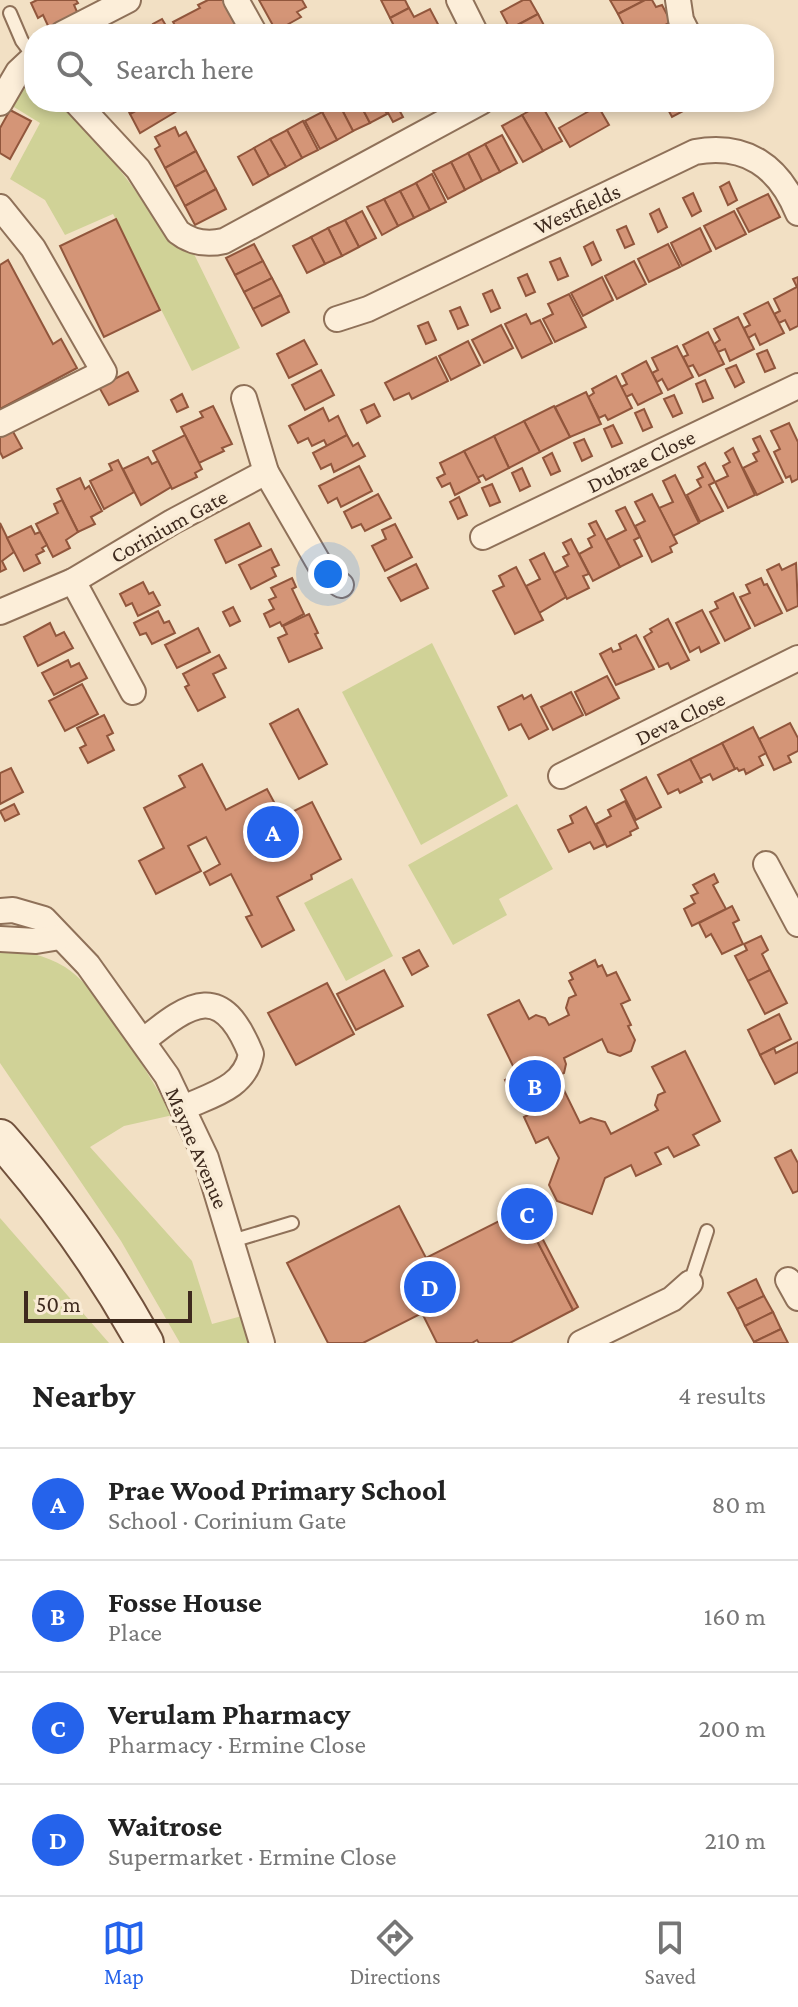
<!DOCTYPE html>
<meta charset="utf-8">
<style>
:root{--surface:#fff;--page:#f6f6f6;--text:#222;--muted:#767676;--line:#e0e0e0;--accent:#2563eb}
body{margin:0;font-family:"Crimson Pro",serif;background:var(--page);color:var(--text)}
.scale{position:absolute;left:24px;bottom:20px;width:168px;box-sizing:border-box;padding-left:8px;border:4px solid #3e2a1e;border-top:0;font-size:22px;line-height:28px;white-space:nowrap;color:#3e2a1e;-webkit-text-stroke:6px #f9ebd5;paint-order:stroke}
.you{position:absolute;left:328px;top:574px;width:28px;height:28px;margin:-20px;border:6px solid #fff;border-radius:50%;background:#1a73e8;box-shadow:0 0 0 12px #1a73e833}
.badge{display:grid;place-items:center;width:52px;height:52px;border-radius:50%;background:var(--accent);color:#fff;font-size:26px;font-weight:700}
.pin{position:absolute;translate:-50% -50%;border:4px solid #fff;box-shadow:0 2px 8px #0006}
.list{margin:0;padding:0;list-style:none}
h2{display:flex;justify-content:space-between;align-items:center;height:104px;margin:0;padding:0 32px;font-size:34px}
h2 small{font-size:26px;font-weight:400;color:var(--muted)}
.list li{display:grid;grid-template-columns:52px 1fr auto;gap:24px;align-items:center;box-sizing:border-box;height:112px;padding:0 32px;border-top:2px solid var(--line)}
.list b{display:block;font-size:30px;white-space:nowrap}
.list p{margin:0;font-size:26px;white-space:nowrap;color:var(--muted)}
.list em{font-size:26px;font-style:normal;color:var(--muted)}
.icon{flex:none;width:44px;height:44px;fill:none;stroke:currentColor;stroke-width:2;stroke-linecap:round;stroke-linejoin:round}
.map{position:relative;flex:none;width:798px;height:1343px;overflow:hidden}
.search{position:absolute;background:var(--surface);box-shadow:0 4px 12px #0003;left:24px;right:24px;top:24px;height:88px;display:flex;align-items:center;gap:20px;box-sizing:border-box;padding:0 28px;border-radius:32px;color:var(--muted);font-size:30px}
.sheet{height:552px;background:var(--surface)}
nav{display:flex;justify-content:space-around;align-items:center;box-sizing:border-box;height:112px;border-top:2px solid var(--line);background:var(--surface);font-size:22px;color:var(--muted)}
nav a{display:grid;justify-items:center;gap:4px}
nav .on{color:var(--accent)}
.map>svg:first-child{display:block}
.green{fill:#d0d297}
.building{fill:#d49577;stroke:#91563c;stroke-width:2;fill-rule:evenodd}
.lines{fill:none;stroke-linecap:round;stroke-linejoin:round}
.lane-casing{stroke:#8f7159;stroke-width:16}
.street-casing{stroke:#8f7159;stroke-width:28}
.secondary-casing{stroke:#71513c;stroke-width:40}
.lane{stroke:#fceed9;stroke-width:12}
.street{stroke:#fceed9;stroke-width:24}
.secondary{stroke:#fceed9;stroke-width:36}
.labels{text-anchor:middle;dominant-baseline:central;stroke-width:7;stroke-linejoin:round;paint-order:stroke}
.street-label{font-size:22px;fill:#3e2a1e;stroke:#f9ebd5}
</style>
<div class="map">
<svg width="798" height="1343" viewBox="0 0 798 1343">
<rect width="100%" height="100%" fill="#f2e0c4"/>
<g class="green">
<path d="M34,81V102H59C84,126 108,154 129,182C149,208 162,242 194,254L240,348L192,371L113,214L65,235L45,200L10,179L40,123L9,104L20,82Z"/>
<polygon points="432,643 508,796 421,845 342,692"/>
<polygon points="517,804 553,869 499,899 507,915 453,945 408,865"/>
<polygon points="352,878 393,956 346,981 304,903"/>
<path d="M0,950C22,950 45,955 65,967C102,990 148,1076 173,1115L124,1126L90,1147L192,1261L212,1324L242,1316L250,1343H180L121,1241L0,1063Z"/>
<polygon points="0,1218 109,1343 0,1343"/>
</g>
<g class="building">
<polygon points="37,0 76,0 78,3 74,5 78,14 50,30 43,15 38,18 31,3"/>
<polygon points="208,0 230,0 247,34 180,34 173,22 200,8 198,5"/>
<polygon points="259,0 302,0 306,7 297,12 301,17 276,31"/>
<polygon points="381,0 405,0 409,8 390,18"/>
<polygon points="523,0 530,0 538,14 510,29 501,12"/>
<polygon points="610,0 645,0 618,14"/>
<polygon points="645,0 652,0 656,7 662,5 671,22 648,34 628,34 618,14"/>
<polygon points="409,8 414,17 430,9 440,28 427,34 398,34 390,18"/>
<polygon points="538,14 547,31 541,34 513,34 510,29"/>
<polygon points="162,19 171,34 158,34 153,24"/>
<polygon points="124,102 152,102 130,114"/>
<polygon points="152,102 172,102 177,111 140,133 130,114"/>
<polygon points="342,102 359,102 370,123 353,131 339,104"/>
<polygon points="359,102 380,102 387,114 370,123"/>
<polygon points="382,102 395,102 403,117 393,122"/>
<polygon points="664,102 700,102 672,117"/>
<polygon points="339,104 353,131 337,140 322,112"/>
<polygon points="541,104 562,141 543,151 522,115"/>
<polygon points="598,106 609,125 570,147 559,128"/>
<polygon points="10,110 31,121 10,159 0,153 0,128"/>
<polygon points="322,112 337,140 320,149 305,121"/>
<polygon points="522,115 543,151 523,162 502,126"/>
<polygon points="303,121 318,150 302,158 287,130"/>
<polygon points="175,127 179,136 186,132 196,151 165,168 155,149 160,146 155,137"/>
<polygon points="287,130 302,158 286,167 270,139"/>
<polygon points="502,135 517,163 500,172 485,144"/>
<polygon points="270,139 286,167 269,176 254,148"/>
<polygon points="485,144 500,172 482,181 468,153"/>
<polygon points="254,148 269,176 253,185 238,157"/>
<polygon points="196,151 206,170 175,187 165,168"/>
<polygon points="468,153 482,181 465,190 451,162"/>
<polygon points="451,162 465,190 448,199 433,171"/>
<polygon points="206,170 216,189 185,206 175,187"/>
<polygon points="432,174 446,202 430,210 416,183"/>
<polygon points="729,182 737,200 728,205 720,187"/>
<polygon points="416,183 430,210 414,218 400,191"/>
<polygon points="216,189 226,209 195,225 185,206"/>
<polygon points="400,191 414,218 398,226 384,199"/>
<polygon points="693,193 701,211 692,216 683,198"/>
<polygon points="768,194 780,217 749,232 737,209"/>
<polygon points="384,199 398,226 382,235 367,207"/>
<polygon points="659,209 667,227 658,232 650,214"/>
<polygon points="362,211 376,238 359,247 345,220"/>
<polygon points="734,211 746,234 716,249 704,226"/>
<polygon points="116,219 160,310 104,337 60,246"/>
<polygon points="345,220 359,247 342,256 328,228"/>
<polygon points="626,226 634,244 625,248 617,230"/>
<polygon points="328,228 342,256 325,264 311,237"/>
<polygon points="700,228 711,251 682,266 671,243"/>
<polygon points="311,237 325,264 307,273 293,246"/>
<polygon points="593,242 601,260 592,265 584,247"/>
<polygon points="254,244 263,261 235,275 226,258"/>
<polygon points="668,244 680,267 649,282 638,259"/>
<polygon points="560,258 568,276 558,280 550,262"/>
<polygon points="8,260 53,344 61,339 77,368 0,409 0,265"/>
<polygon points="263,261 272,278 244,292 235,275"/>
<polygon points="634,261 646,284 617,299 605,276"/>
<polygon points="527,274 535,292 526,296 518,278"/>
<polygon points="602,277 613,300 583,316 571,293"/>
<polygon points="798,277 798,326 790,330 785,320 779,323 774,314 780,311 774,299 797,287 793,279"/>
<polygon points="272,278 281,295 253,309 244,292"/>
<polygon points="492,290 500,308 491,312 483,294"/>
<polygon points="569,294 586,327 555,342 543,319 553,314 548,304"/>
<polygon points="281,295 289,312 262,326 253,309"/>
<polygon points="768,302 784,333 760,345 755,334 748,338 744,328 750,325 744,314"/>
<polygon points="460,307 468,325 458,329 450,311"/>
<polygon points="526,314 531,324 540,320 552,343 522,358 505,324"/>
<polygon points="738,317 754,349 730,361 725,349 718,352 714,344 720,340 714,329"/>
<polygon points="428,322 436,340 426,344 418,326"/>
<polygon points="501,325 513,348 484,363 472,340"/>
<polygon points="708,332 724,364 699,376 693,365 688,367 683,357 688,355 683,345"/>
<polygon points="304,340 317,364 289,378 277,354"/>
<polygon points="468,341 480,365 451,380 439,356"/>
<polygon points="677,346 693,377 668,390 662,379 657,382 652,373 658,370 652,358"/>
<polygon points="767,350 775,368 765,372 757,354"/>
<polygon points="436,357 448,381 412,399 409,393 394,400 385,383"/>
<polygon points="646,361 662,393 638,405 632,394 626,397 621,387 627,384 622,374"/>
<polygon points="736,365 744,382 735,387 726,369"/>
<polygon points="321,370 334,395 305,410 292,385"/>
<polygon points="128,372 138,391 109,405 99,387"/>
<polygon points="616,376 632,408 608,420 605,415 599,418 588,397 594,393 592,389"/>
<polygon points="705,380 713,398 703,402 696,384"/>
<polygon points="586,392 601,424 570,437 555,407"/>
<polygon points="182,394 188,407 177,412 171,400"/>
<polygon points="674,395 682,413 673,417 664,399"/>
<polygon points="374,404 380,416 367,423 361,410"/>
<polygon points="213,406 232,444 222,448 224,451 199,463 181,427 203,417 200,412"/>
<polygon points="554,406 570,437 540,452 524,421"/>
<polygon points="323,408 329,421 338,416 347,435 327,446 324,440 312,446 308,438 298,443 289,426"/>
<polygon points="644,409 652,427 643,431 635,413"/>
<polygon points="524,421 540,452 509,468 494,436"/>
<polygon points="789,423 798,442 798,479 792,482 790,476 786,478 774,452 780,449 771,431"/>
<polygon points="613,425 622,443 612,447 604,429"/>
<polygon points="11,428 22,448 3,458 0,452 0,433"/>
<polygon points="185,435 202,469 195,473 197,477 172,489 153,451"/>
<polygon points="347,435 353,446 358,443 365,456 334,472 331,464 321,469 313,453"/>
<polygon points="494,436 509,468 486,480 483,475 477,478 464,451"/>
<polygon points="760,436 783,482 757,495 743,468 757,461 753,454 759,451 753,439"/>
<polygon points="584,439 592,456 582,461 574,443"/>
<polygon points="733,448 755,495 728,508 715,482 728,476 723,466 730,462 725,453"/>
<polygon points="464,451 480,482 455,495 450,483 442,487 437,478 445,474 440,463"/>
<polygon points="552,453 560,471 551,475 543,458"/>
<polygon points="148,457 152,464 158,461 171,487 141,505 123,469"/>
<polygon points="118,460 134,492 104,509 90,481 112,470 109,464"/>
<polygon points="705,463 715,482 709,485 723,511 700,522 687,495 701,487 697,480 703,477 698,467"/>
<polygon points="359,466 372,491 341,507 337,498 328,503 319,486"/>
<polygon points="522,468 530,486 520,491 512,473"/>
<polygon points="675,475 699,523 673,536 659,508 673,502 663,481"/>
<polygon points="80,478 85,489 89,486 102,511 91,517 95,524 78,532 57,489"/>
<polygon points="492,484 500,502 490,506 482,488"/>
<polygon points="378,494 391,518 365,531 361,524 352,528 344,512"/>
<polygon points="652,494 677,543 670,547 672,552 652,562 635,526 645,521 635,502"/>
<polygon points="459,497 467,515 458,519 450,502"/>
<polygon points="62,500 78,532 66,540 70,548 53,557 36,524 58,513 54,504"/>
<polygon points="625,507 640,537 634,540 642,556 620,567 606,540 626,530 616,511"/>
<polygon points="596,521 620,567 593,581 579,554 592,547 588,539 595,535 589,524"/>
<polygon points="0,523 14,552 2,561 6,569 0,572"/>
<polygon points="249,523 261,546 226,563 215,540"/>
<polygon points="395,524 412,557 385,571 372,546 386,539 382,530"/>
<polygon points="31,526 35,534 40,532 47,545 42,548 44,551 36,555 40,563 24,571 7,538"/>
<polygon points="571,539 589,574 583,576 589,588 567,599 554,573 568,566 563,557 569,554 563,543"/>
<polygon points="271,549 279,565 272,568 276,576 251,589 239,565"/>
<polygon points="544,553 566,597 539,613 526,586 540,579 530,560"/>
<polygon points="796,563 798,606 787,611 767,570 779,564 782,570"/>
<polygon points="416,564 428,588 401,601 388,578"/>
<polygon points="516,567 543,620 515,634 493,591 504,586 499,576"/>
<polygon points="292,578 296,587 292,589 304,614 282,626 280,622 270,627 264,614 274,609 269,600 276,597 271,588"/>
<polygon points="761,578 764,585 767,584 782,613 755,626 740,597 750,593 746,585"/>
<polygon points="143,582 149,594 153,592 160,605 138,616 132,603 126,606 120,594"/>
<polygon points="733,593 750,628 725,641 710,612 718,608 715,602"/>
<polygon points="233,607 240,621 230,626 223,612"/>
<polygon points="702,610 719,643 701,652 699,647 690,652 676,623"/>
<polygon points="158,611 164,623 169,621 175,633 152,644 146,633 140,635 134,623"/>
<polygon points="309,614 318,633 315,634 322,648 289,662 278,638 287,634 283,626"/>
<polygon points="668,619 689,660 671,669 668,663 659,667 644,637 652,632 650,629"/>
<polygon points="50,623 56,636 64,632 73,648 38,666 24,637"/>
<polygon points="198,628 210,652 177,668 165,645"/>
<polygon points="636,635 654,669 616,685 600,654 611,648 613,652 621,649 619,644"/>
<polygon points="219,655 226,668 213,674 225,697 198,711 185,687 189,685 183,674"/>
<polygon points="68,660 71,667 79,663 87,678 54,695 42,673"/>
<polygon points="607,676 619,698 586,715 575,692"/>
<polygon points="82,684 98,714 65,731 49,701"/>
<polygon points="571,692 583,715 553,730 541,707"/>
<polygon points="522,695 524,699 531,695 548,729 529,739 521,724 509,730 498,707"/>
<polygon points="298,709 327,764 299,779 270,724"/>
<polygon points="104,715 113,733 107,736 114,750 88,763 80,748 86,745 77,728"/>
<polygon points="790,723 798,738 798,751 788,756 791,762 774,770 759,739"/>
<polygon points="753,727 766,753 759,757 763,765 746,774 744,769 739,771 737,768 735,769 722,743"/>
<polygon points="722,743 735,769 713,780 710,774 700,779 690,759"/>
<polygon points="690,759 702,782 680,793 678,789 668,794 658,775"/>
<path d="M202,764L226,810L267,789L282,817L312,802L341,859L311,875L312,879L277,897L294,930L262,947L246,917L252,915L231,874L210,885L204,873L220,864L206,837L188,846L201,871L156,894L139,861L164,848L144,808L185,787L179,776ZM269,831L277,846L262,854L254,839Z"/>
<polygon points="11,768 23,792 0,804 0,773"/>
<polygon points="646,777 661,807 636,820 621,790"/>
<polygon points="625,801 638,828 630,832 631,835 607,847 596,824 611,816 608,810"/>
<polygon points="14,804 19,814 5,821 0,811"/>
<polygon points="586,807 605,844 594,849 590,842 569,852 558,830 573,823 570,816"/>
<polygon points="714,874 718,882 713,885 726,909 692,926 684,909 695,903 691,896 698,893 693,885"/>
<polygon points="732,906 739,920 733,923 743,944 722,954 711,934 706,937 699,923"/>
<polygon points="761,936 768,950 762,954 770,970 748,981 735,956 747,950 744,944"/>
<polygon points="419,950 428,966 412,975 403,958"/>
<polygon points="595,960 598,967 602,965 607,976 616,972 630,1000 621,1004 631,1025 628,1026 635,1040 631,1051 620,1056 608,1052 602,1039 564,1058 566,1064 564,1073 557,1076 580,1123 591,1118 605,1122 611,1134 658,1110 655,1105 658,1095 665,1092 652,1067 685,1051 720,1121 693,1135 699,1145 674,1157 668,1147 655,1153 661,1164 636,1176 631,1165 605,1178 592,1214 557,1201 549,1185 559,1158 548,1137 536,1143 524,1117 536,1111 530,1099 517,1105 505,1080 517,1074 488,1015 519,1000 529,1019 536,1015 545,1018 549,1025 569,1015 566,1008 569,998 576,995 569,981 573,979 570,973"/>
<polygon points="384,970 403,1006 356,1030 337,994"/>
<polygon points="770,970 787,1003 765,1014 748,981"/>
<polygon points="327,983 354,1034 296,1065 268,1013"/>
<polygon points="779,1014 791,1039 760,1055 748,1030"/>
<polygon points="798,1042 798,1072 775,1084 760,1055 774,1048 776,1053"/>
<polygon points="791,1150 798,1163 798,1191 793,1193 775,1158"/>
<polygon points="399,1206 426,1258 521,1210 573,1310 510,1343 479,1343 477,1340 472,1343 437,1343 422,1313 363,1343 328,1343 287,1263"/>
<polygon points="526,1207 578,1307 573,1310 521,1210"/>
<polygon points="756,1279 764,1296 737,1309 728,1293"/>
<polygon points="764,1296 773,1312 745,1326 737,1309"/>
<polygon points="773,1312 781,1329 754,1342 745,1326"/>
<polygon points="781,1329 788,1343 754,1343 754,1342"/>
</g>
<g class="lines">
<defs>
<g id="lane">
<polyline points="10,13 22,41 34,57"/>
<polyline points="232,1241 292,1223"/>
<polyline points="690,1283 707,1231"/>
</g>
<g id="street">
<polyline points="236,0 255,34"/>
<polyline points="459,0 476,34"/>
<polyline points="678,0 681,20 688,34"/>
<polyline points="62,34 128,0"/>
<path d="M76,102L138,169L178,232C192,243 207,245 224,241L481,102"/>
<polyline points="0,103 18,72 34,57"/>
<polyline points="0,207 33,248 104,372 0,424"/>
<path d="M337,319L368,309L695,152C746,143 779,166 798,213"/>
<polyline points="266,472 324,572 341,585"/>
<polyline points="483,537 798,386"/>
<polyline points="73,581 133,692"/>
<polyline points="0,612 73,581 172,522 266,472 244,398"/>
<polyline points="561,776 798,658"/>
<polyline points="766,864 798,924"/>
<polyline points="0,911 13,910 44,919 88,965 167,1076 206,1158 262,1343"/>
<polyline points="0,939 36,941 60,937"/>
<path d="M143,1041C192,1001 222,982 251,1054C245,1088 211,1095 183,1108"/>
<polyline points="788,1280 798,1298"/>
<polyline points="581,1343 672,1299 690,1283"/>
</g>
<path id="secondary" d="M0,1138C55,1200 105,1271 145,1343"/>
</defs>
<use href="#lane" class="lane-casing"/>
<use href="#street" class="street-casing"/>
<use href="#secondary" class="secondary-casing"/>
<use href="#lane" class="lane"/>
<use href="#street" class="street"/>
<use href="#secondary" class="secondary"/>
</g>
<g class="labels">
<g class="street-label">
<text transform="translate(577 209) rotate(-25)">Westfields</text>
<text transform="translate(641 461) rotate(-26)">Dubrae Close</text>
<text transform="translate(169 526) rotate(-29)">Corinium Gate</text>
<text transform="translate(680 718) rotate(-26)">Deva Close</text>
<text transform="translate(197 1148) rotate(67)">Mayne Avenue</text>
</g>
</g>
</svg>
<div class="scale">50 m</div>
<div class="you"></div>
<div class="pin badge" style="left:273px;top:832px">A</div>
<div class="pin badge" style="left:535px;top:1086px">B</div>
<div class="pin badge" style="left:527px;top:1214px">C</div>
<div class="pin badge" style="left:430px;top:1287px">D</div>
<div class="search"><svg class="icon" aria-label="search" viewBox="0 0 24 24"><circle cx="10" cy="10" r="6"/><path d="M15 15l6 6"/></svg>Search here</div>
</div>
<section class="sheet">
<h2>Nearby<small>4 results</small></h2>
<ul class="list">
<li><span class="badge">A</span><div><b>Prae Wood Primary School</b><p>School · Corinium Gate</p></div><em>80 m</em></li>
<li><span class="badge">B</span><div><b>Fosse House</b><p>Place</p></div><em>160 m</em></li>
<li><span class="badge">C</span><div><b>Verulam Pharmacy</b><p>Pharmacy · Ermine Close</p></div><em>200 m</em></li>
<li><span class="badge">D</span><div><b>Waitrose</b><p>Supermarket · Ermine Close</p></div><em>210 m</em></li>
</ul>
</section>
<nav>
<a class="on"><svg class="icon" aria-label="map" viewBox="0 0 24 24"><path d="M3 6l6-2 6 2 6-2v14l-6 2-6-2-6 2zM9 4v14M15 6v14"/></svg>Map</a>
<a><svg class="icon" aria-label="directions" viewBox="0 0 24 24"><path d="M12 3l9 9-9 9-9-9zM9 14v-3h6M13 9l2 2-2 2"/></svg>Directions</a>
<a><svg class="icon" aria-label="saved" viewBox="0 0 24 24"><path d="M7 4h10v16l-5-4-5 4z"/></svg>Saved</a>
</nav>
